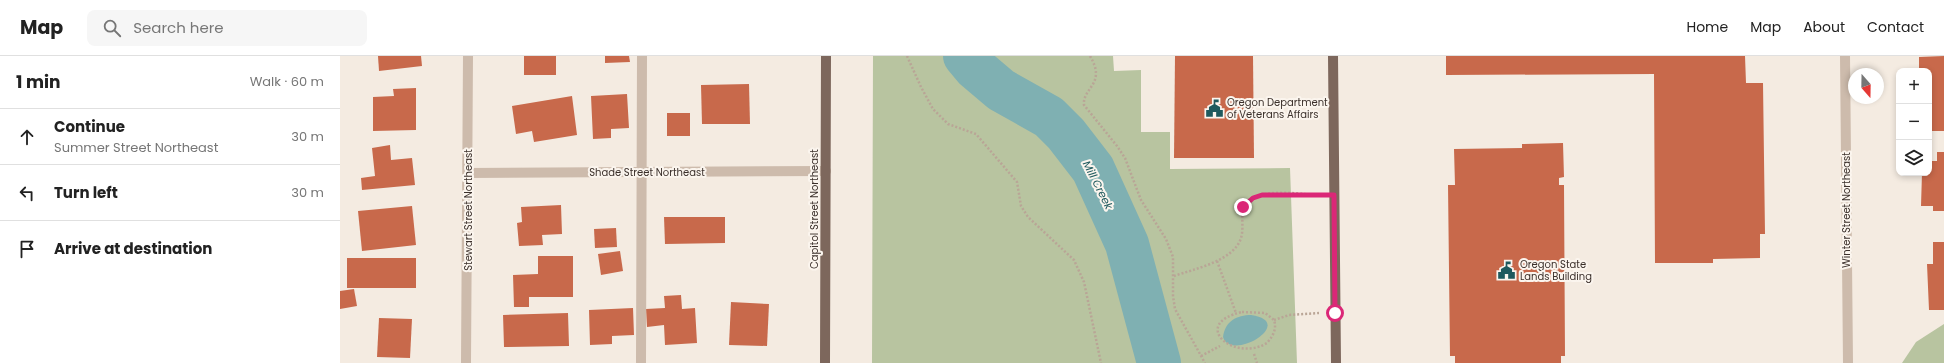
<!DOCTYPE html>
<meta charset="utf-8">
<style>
:root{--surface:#fff;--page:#f6f6f6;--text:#222;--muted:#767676;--line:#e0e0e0}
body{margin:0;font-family:Poppins,sans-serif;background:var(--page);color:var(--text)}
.controls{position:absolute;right:12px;top:12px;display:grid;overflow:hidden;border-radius:8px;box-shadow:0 2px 6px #0003}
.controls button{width:36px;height:36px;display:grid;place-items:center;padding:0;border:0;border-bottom:1px solid var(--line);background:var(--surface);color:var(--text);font:20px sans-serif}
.compass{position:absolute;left:1508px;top:12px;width:36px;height:36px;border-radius:50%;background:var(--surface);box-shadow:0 2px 6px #0003;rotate:160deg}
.stop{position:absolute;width:12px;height:12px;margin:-9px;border:3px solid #db2777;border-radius:50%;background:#fff}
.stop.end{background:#db2777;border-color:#fff;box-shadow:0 1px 4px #0008}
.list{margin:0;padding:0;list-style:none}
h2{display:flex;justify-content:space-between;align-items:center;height:52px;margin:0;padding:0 16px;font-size:17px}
h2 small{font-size:13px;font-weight:400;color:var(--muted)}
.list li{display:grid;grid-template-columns:26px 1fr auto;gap:12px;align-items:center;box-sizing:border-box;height:56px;padding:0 16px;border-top:1px solid var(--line)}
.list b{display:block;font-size:15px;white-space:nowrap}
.list p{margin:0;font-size:13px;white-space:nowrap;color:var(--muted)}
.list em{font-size:13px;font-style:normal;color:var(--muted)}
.icon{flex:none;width:22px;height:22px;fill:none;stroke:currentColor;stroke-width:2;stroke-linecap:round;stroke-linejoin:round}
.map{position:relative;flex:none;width:1604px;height:307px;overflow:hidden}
header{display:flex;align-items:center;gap:24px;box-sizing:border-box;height:56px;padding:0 20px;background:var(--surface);border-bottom:1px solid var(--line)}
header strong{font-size:19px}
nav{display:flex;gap:22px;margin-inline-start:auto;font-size:14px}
.search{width:280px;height:36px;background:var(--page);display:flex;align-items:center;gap:10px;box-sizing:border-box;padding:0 14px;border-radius:8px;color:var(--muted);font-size:15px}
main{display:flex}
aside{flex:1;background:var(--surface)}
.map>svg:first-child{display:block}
.green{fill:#b8c4a0}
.water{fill:#7fb0b2}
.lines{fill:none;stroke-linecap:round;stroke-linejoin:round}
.river{stroke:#7fb0b2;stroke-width:44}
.building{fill:#c8694b}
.path{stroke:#b9a596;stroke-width:2.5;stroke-dasharray:2 2;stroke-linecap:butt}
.service{stroke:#cdbbac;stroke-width:10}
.minor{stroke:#cdbbac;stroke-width:10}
.primary{stroke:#7d675c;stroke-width:10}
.route{stroke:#db2777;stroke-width:5}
.labels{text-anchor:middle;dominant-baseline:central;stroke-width:4;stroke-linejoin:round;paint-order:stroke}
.poi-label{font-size:10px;fill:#3b302b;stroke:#fbf5ee;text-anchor:start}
.street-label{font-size:10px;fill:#3b302b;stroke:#fbf5ee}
.water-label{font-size:11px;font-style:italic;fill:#1f5a5e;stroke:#fbf5ee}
</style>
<header>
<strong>Map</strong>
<div class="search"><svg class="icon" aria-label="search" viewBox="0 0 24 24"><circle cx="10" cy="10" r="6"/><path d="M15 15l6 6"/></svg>Search here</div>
<nav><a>Home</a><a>Map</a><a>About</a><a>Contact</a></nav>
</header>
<main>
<aside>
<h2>1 min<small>Walk · 60 m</small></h2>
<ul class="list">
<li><svg class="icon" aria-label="ahead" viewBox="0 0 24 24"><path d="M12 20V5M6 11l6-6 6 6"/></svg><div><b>Continue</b><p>Summer Street Northeast</p></div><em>30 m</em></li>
<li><svg class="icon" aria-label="left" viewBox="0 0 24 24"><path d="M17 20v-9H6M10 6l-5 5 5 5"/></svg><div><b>Turn left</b></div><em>30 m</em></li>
<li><svg class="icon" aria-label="arrive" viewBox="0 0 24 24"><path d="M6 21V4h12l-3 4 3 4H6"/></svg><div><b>Arrive at destination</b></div></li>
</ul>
</aside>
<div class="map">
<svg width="1604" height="307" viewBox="0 0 1604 307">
<rect width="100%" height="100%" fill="#f4ebe1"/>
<g class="green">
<polygon points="533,0 773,0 774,15 801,14 801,76 830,76 830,113 950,112 957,307 532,307"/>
<polygon points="1604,268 1604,307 1562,307 1576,286"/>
</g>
<path class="water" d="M911,259C958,266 891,307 883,281C885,265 897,259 911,259Z"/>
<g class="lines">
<polyline class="river" points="625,0 635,12 661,34 709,61 726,78 753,113 787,188 819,307"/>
</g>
<g class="building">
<polygon points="38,0 81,0 82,10 39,15"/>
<rect x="184" y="0" width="32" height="19"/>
<polygon points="265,0 289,0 290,6 265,7"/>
<polygon points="835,0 913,0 914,102 834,102"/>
<polygon points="1106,0 1405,0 1406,27 1423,27 1425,178 1420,178 1420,202 1373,203 1373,207 1315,207 1314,18 1106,19"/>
<polygon points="1604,0 1604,75 1589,75 1589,15 1586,15 1586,13 1579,12 1579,1"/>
<polygon points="409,28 410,68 362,68 361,29"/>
<polygon points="76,32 76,74 33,75 33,41 54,40 53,33"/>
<polygon points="287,38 289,72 271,73 271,82 253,83 251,40"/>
<polygon points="232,40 237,79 194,86 192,75 176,78 172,50"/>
<rect x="327" y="57" width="23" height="23"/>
<polygon points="1223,87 1224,121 1219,122 1219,129 1224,129 1225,300 1221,300 1221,307 1115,307 1115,300 1110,300 1108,129 1115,129 1114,93 1182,92 1182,88"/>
<polygon points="50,89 51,104 72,102 75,129 22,134 21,122 35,120 32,92"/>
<polygon points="1597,96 1604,96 1604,155 1593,155 1593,150 1581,150 1582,117 1589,117 1589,105 1597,105"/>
<polygon points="221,149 222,178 202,179 203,189 179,190 177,167 182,166 181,151"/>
<polygon points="72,150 76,189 22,195 18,155"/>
<polygon points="324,161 385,161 385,187 325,188"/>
<polygon points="276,172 277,191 255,192 254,173"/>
<polygon points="1593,186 1604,186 1604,254 1589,254 1587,208 1593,208"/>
<polygon points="280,195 283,215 261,219 258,198"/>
<polygon points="198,200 233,200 233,241 189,241 189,251 174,251 173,219 198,218"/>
<rect x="7" y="202" width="69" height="30"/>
<polygon points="14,233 17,250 0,253 0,235"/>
<polygon points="341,239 342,253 355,252 357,287 325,289 324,269 307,271 306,253 325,252 324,240"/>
<polygon points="391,246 429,248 427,290 389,289"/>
<polygon points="293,252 294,279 272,280 272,288 250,289 249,254"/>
<polygon points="228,257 229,290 164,291 163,259"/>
<polygon points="39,262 72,263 70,302 37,301"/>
</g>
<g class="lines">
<g class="path">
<polyline points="567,0 581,31 593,53 608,68 636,78 677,126 681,150 688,161 734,204 744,226 761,307"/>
<path d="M750,0C767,28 742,32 744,49L777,90L785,102L801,144L826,183L833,201V240L835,253L865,307"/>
<polyline points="877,205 896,257"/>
<path d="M834,220C854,213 894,205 901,182C904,172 901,161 903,151C919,130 954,138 977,139"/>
<path d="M902,256L925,257L934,264C937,273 933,280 927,287C894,307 849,268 902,256Z"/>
<polyline points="934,264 949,259 979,257"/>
<polyline points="914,298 917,307"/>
<polyline points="861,300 880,290"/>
</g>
<polyline class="service" points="301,307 302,0"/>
<g class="minor">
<polyline points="1505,0 1508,307"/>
<polyline points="128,117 486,115"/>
<polyline points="126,307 128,0"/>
</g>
<g class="primary">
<polyline points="993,0 996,307"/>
<polyline points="485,307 486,0"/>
</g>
</g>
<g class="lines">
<polyline class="route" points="903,151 913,142 922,139 994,139 995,257"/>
</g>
<defs>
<symbol id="civic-bare" viewBox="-9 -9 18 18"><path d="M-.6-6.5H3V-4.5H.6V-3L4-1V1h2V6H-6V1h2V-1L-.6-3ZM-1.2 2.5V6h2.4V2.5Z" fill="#1f5a5e" stroke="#fbf5ee" stroke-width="2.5" paint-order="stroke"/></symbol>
</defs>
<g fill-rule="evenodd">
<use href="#civic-bare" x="862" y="40" width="25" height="25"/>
<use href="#civic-bare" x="1154" y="202" width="25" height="25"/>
</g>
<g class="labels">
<g class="poi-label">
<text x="887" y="46">Oregon Department<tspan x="887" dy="12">of Veterans Affairs</tspan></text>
<text x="1180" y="208">Oregon State<tspan x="1180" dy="12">Lands Building</tspan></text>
</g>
<g class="street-label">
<text x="307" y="116">Shade Street Northeast</text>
<text transform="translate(474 153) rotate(-90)">Capitol Street Northeast</text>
<text transform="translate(128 154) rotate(-90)">Stewart Street Northeast</text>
<text transform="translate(1506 154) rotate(-90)">Winter Street Northeast</text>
</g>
<g class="water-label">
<text transform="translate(758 129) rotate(63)">Mill Creek</text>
</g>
</g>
</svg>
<div class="controls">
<button>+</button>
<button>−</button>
<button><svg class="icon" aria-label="layers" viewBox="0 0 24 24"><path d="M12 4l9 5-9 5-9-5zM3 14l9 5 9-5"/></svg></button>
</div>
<svg class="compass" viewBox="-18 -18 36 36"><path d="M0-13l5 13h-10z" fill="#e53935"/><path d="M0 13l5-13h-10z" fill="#767676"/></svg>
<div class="stop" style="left:995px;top:257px"></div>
<div class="stop end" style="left:903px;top:151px"></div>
</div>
</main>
